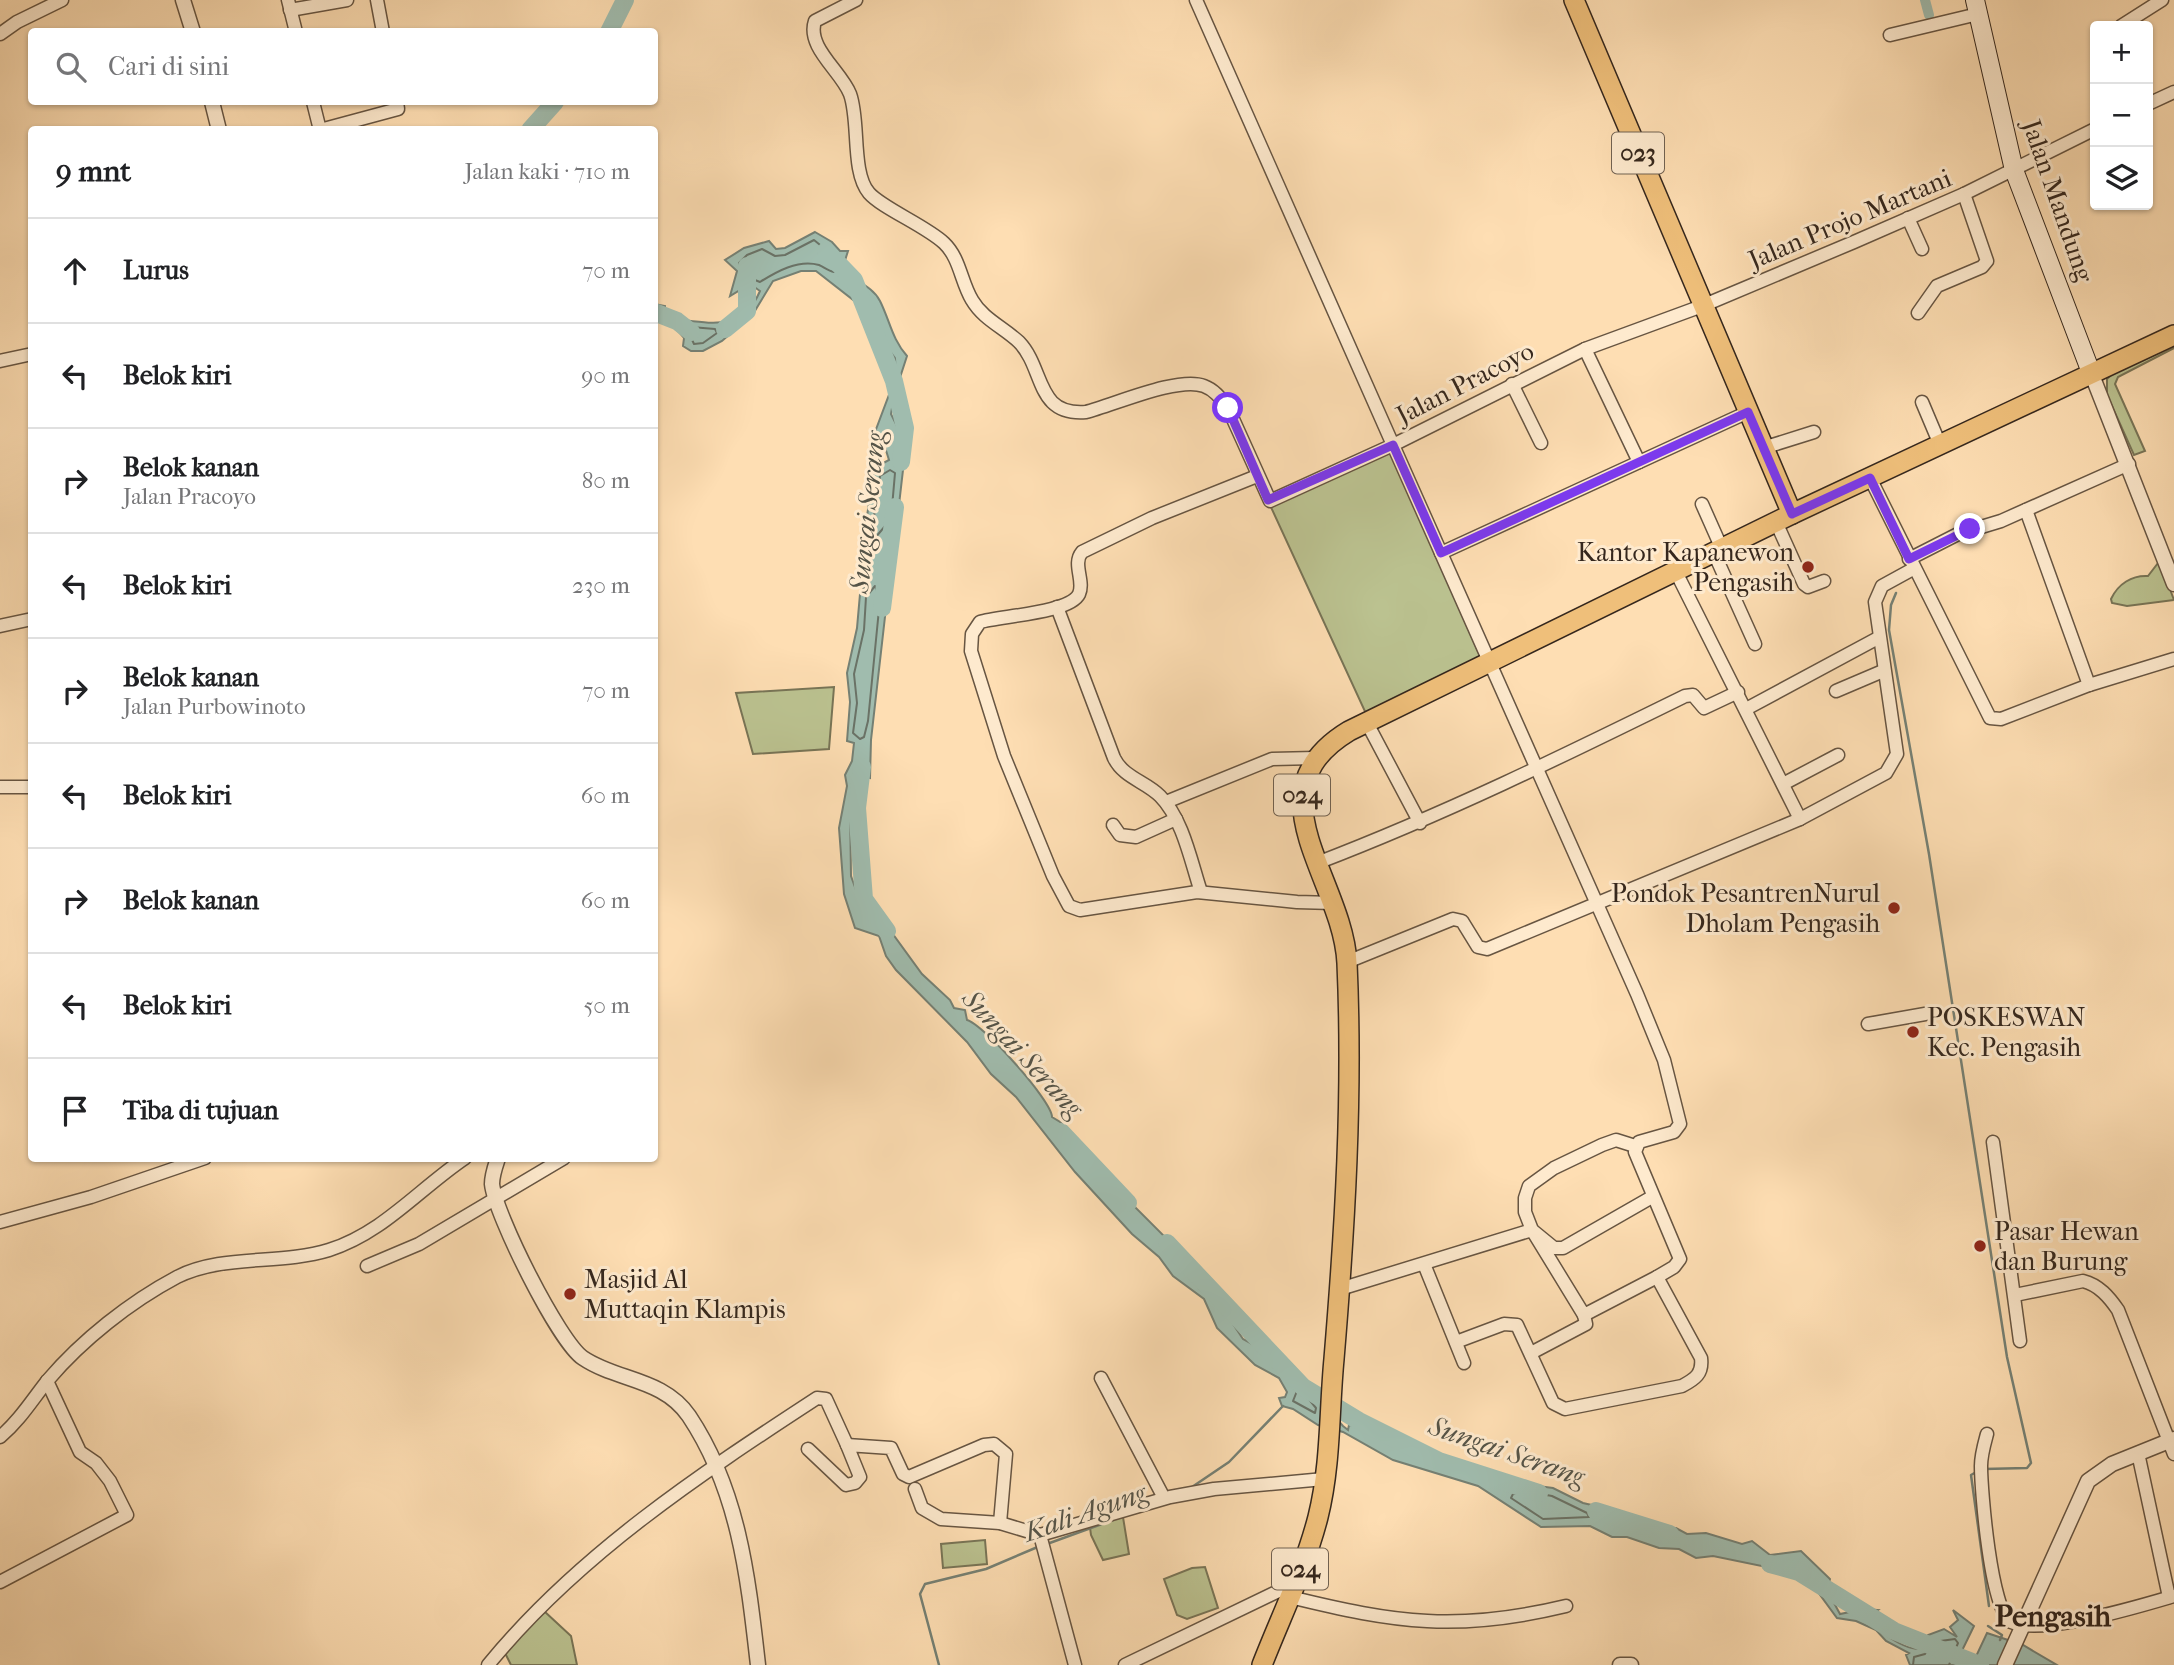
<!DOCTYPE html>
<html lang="id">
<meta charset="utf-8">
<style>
:root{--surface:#fff;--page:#f6f6f6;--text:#202124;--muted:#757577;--line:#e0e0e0}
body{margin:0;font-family:"IM FELL French Canon",serif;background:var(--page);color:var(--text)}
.controls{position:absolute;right:21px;top:21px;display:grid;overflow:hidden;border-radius:7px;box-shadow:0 2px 5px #0004}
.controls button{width:63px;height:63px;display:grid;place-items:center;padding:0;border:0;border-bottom:2px solid var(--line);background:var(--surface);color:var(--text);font:35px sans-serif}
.stop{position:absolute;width:21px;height:21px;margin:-16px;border:5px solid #7c3aed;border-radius:50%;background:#fff}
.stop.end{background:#7c3aed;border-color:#fff;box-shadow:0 2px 7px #0008}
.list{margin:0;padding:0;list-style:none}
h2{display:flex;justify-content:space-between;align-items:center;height:91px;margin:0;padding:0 28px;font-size:30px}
h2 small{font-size:23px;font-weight:400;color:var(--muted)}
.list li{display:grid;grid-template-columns:46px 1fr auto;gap:21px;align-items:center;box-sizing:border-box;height:105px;padding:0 28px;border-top:2px solid var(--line)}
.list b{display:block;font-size:26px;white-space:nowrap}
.list p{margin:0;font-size:23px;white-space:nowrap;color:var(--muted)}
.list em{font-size:23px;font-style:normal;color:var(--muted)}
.icon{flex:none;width:38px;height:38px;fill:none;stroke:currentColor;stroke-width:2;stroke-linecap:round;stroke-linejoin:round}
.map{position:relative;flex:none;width:2174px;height:1665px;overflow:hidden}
.search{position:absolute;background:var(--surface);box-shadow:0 2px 5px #0004;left:28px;top:28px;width:630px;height:77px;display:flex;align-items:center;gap:18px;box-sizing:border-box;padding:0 24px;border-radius:7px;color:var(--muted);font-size:26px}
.panel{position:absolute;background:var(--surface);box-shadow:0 2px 5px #0004;left:28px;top:126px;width:630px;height:1036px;border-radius:7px}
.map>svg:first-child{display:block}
.green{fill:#bbc290;stroke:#787456;stroke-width:2}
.water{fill:#a0bcae;stroke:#758074;stroke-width:2}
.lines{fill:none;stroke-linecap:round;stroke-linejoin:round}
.shore{stroke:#6a7266;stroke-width:2}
.stream{stroke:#758074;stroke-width:2.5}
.canal{stroke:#a0bcae;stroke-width:10}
.river{stroke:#a0bcae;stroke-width:18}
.minor-casing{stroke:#675542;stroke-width:15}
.tertiary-casing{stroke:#675542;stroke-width:17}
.secondary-casing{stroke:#35271d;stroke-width:20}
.primary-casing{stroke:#35271d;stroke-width:22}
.minor{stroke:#feeace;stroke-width:12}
.tertiary{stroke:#feeace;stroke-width:14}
.secondary{stroke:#feeace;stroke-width:18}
.primary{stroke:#efbf7a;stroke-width:19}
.route{stroke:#7c3aed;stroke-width:9}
.poi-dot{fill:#8f2418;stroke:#feeace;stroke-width:2.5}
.labels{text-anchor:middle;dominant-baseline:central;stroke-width:6;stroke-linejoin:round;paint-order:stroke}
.shield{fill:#feeace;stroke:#716252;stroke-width:2}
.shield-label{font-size:24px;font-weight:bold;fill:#35271d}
.street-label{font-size:26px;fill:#35271d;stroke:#feeace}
.poi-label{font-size:26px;fill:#35271d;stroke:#feeace;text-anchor:start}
.water-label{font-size:28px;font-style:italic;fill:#555448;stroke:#feeace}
.quarter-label{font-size:30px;font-weight:bold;fill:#35271d;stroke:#feeace}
</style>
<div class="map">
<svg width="2174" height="1665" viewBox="0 0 2174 1665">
<rect width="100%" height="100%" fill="#fedeb3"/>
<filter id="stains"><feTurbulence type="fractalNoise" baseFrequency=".00286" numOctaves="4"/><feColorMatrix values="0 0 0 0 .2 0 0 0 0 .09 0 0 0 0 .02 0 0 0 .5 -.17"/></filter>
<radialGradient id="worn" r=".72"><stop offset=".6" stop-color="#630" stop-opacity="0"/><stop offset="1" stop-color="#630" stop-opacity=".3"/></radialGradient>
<g class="green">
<polygon points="2174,340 2174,348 2118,377 2115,384 2145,451 2134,455 2107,395 2107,379 2114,372"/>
<polygon points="1391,452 1484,665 1368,718 1270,505"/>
<path d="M2158,563L2161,565L2174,600L2127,606L2112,603L2111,599C2118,584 2132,575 2148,576Z"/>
<polygon points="834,687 829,749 753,754 736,693"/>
<polygon points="1122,1511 1129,1554 1103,1560 1091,1535 1089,1520"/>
<polygon points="985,1540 987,1564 943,1568 941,1544"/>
<polygon points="1205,1567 1218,1608 1187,1619 1177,1615 1164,1579 1192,1568"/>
<polygon points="544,1611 571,1636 577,1665 511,1665 505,1653"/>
</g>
<g class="water">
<path d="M815,232L832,242L840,251H848L842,270C854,282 872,285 880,301C890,321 892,339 907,356L894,396L891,414L906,444L897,522L885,539L884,579L887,599L871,740L870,778L866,777L850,807L851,876L860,901L879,915L922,974L950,1000L954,1008L965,1010L967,1020C983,1024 1052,1101 1052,1117L1065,1125L1079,1153L1103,1181L1117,1189L1173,1245L1199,1288L1227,1315L1243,1339L1263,1350L1280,1372L1307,1386L1343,1426L1348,1430L1349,1425L1371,1429L1426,1458L1441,1459L1489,1481L1511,1487L1530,1485L1553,1488L1583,1503L1618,1511V1522L1636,1527L1676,1528L1687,1534L1706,1533L1742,1544L1752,1541L1770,1555L1801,1551L1830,1579L1827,1590L1840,1614L1864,1609L1878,1610L1867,1618L1886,1628V1635C1896,1642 1909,1650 1921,1649L1928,1635L1944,1629L1957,1637L1950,1627L1958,1620L1953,1610L1974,1626L1955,1665H1910L1906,1655L1909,1653L1886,1641L1876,1630L1856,1621L1837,1618L1801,1569L1781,1570L1713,1556L1696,1558L1679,1549L1659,1548L1627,1537H1612L1590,1526L1541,1527L1478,1486L1393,1460L1343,1432L1318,1425L1293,1409L1282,1406L1279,1398L1285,1397L1287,1392L1279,1378L1255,1365L1217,1328L1204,1299L1173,1276L1159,1257L1132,1234L1075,1172L1016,1097L991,1074L967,1042L896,970L886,956L879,936L855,928L844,894L839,828L847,786L845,775L852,761L854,743L847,741L850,702L847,673L857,628L860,594L865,586V530L873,475L876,467L889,460L884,444L874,447L872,440L896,376L895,358L883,342L871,314L816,271H801L773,281L753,314L722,341L703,351H691L683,346L684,338C676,328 668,320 655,321L654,304L665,306L664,318C705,321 741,336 760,291L750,284L730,296L737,271L725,260L744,248L769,241L776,249L785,248Z"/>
<polygon points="1987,1633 2023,1645 2057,1665 1972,1665"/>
</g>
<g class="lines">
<g class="shore">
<path d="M814,240L836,258L834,272C828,271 824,267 819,265C798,259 776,272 760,282L745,276L739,263L747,255L762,249L775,256L785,255Z"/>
<polygon points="691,327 715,329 717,333 703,343 694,344 688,331"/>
<polygon points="890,470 895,473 891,519 875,538 872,530 880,476"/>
<polygon points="875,586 880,599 868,721 864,737 860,739 853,733 857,703 854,674 864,630 866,597"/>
<polygon points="1297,1391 1303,1392 1316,1408 1315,1413 1293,1401"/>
<polygon points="1530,1492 1552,1496 1587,1513 1589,1517 1543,1519 1511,1498 1513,1494"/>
<polyline points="1913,1665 1914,1657 1925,1654 1933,1642 1955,1639 1958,1643 1949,1665"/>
</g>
<g class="stream">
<polyline points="1896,593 1891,605 1889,630 1929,854 2007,1357 2031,1463 2027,1468 1984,1469"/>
<polyline points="1978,1471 1971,1475 1989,1606"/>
<polyline points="1192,1487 1229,1462 1283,1406"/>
<polyline points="1047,1544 1113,1520"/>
<polyline points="1988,1626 2002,1635 2000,1640"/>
<polyline points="939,1665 920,1594 925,1584 986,1569 1040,1546"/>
</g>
<polyline class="canal" points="1925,0 1929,15"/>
<g class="river">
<polyline points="609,32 625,0"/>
<polyline points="530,130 555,102"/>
<polyline points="826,251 854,280 894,381 905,428 901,462"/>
<polyline points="654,312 677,321 691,332"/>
<polyline points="725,329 747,311 747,266 751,266"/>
<polyline points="882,608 895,507"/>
<polyline points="862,767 857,808 864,899 887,931"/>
<polyline points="1061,1132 1128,1203"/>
<polyline points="1167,1243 1303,1387 1359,1421 1439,1461 1539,1493"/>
<polyline points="1596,1511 1670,1534"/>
<polyline points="1770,1564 1799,1572 1894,1631 1980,1665"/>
</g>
<defs>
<g id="minor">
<polyline points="288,0 296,32"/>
<polyline points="377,0 383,32"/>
<path d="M856,0L815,21C806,47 841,71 850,94C860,121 851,172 869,193C882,208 926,226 944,243C960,258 961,282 972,300C983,319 1003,327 1019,342C1045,369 1035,416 1086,412C1114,405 1178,376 1204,386C1215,390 1221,399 1228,408L1270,501L1393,445L1196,0"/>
<polyline points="290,10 347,0"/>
<polyline points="2121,26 2162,0"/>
<polyline points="0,34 17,22 62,0"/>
<polyline points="1890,35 1978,14"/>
<polyline points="313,102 320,130"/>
<polyline points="2148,104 2174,92"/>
<polyline points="320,130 398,109 397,102"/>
<polyline points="1908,218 1922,249"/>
<polyline points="1918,313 1937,286 1982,267 1987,261 1964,194"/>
<polyline points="1585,349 1639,462"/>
<polyline points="0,361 32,354"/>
<polyline points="1512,384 1541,443"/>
<polyline points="1922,402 1941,447"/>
<polyline points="1763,448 1814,432"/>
<path d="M1257,476L1152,518L1082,552C1072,564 1085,581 1079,594C1070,613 1000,616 980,622L972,634L971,651L1004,756L1053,876L1069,906L1080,910L1197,892L1297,902L1333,903"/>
<polyline points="1870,478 1990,718 2001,719 2089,685 2174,659"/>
<polyline points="1702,504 1722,549"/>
<polyline points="2026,510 2089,685"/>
<polyline points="1776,522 1804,584 1808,587 1824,581"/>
<polyline points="1441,553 1748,412"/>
<polyline points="1714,553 1755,644"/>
<polyline points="1909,559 1958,534 2001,521 2129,464"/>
<polyline points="1676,572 1800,819"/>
<path d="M1057,607L1114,758C1124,778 1145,781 1160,796C1183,819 1191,862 1201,892"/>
<polyline points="0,626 32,619"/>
<polyline points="1836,691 1883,671"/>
<polyline points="1746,709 1878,638"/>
<polyline points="1367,723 1420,823"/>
<polyline points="1783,784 1838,755"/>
<polyline points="0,787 32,787"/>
<polyline points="1166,802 1272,759 1315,758"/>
<polyline points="1113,825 1120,835 1136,837 1176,819"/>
<path d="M1317,863C1445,814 1563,756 1685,696L1693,695L1704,708L1738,692"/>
<polyline points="1347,962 1453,919 1462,921 1478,947 1487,949 1800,819 1886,773 1897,754 1875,602 1882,586 1913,569"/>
<polyline points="1868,1024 1925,1014"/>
<polyline points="1993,1142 2020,1341"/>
<polyline points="1635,1146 1616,1140 1602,1145 1554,1168 1529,1186 1525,1198 1525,1212 1532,1230 1554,1248 1563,1248 1652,1197"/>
<polyline points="0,1222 91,1197 205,1158"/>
<polyline points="1424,1264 1464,1363"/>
<polyline points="367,1266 419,1244 564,1158"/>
<polyline points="1340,1289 1532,1230 1584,1315 1657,1277"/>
<path d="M2015,1295L2083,1281C2099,1285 2109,1297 2118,1310L2174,1454"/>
<path d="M1456,1342L1504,1324L1517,1325L1553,1403L1565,1409L1682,1386C1695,1379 1703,1374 1701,1358L1657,1277L1674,1267L1680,1259L1635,1152L1639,1142L1674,1132L1680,1124L1664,1060L1637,994L1393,445L1585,349L1702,306L1854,242L1964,194L2095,129"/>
<polyline points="1531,1353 1586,1324 1584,1315"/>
<polyline points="1101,1378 1164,1498"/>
<path d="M1987,1434C1984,1445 1981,1455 1981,1466C1981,1490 1991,1612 2011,1622C2042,1636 2140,1606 2174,1596"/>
<path d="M0,1437C20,1420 32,1400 48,1380C82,1340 130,1302 177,1277C222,1254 280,1265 329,1250C383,1233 419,1189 465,1158"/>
<polyline points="808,1449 846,1485 855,1483 860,1477 847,1445 891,1448 903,1474 909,1477 984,1445 994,1444 1006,1454 1000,1523"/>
<polyline points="2138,1453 2169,1597"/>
<polyline points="915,1489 922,1508 941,1519 1000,1523 1040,1535 1170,1497 1214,1489 1324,1479"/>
<polyline points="1040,1535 1075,1665"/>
<polyline points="0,1582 127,1515 110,1481 96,1463 80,1452 47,1381"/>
<path d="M1290,1597C1396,1623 1458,1632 1566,1606"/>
<path d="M488,1665C578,1555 699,1475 817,1398L826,1399L847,1445"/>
<polyline points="1125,1665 1295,1583"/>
</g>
<g id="tertiary">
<polyline points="183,0 193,32"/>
<polyline points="212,102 219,130"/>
<polyline points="2092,375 2174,584"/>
<path d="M498,1158C495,1167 492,1175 492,1184C495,1214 559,1342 583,1358C617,1381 663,1378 689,1416C739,1491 748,1577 758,1665"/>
<polyline points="1620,1665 1631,1665"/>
<polyline points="2005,1665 2088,1481 2112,1464 2174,1439"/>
</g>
<polyline id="secondary" points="1975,0 2014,170 2092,375"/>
<g id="primary">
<polyline points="1574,0 1792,514"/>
<path d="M1262,1665C1281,1616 1305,1568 1318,1517C1331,1465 1329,1411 1334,1359C1345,1227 1353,1096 1347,963C1343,879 1248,792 1349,731L1792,514L2174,335"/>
</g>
</defs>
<use href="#minor" class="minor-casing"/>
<use href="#tertiary" class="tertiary-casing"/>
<use href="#secondary" class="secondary-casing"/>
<use href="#primary" class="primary-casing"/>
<use href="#minor" class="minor"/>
<use href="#tertiary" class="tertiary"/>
<use href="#secondary" class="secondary"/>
<use href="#primary" class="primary"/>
</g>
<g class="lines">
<polyline class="route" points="1228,408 1268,500 1393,445 1441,553 1748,412 1792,514 1870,478 1909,559 1970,529"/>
</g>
<g class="poi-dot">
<circle cx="1808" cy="567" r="7"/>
<circle cx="1894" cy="908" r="7"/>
<circle cx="1913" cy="1032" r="7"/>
<circle cx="1980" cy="1246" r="7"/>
<circle cx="570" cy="1294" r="7"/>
</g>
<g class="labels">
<g class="shield">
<rect x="1612" y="132.5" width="52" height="41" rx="5"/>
<rect x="1274" y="774.5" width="56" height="41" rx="5"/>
<rect x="1272" y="1548.5" width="56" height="41" rx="5"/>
</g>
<g class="shield-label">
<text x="1638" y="153">023</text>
<text x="1302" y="795">024</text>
<text x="1300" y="1569">024</text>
</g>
<g class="street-label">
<text transform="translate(2058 201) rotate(71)">Jalan Mandung</text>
<text transform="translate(1850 219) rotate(-23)">Jalan Projo Martani</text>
<text transform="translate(1465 383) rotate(-27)">Jalan Pracoyo</text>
</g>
<g class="poi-label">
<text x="1794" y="552" text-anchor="end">Kantor Kapanewon<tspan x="1794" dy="30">Pengasih</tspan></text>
<text x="1880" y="893" text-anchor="end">Pondok PesantrenNurul<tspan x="1880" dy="30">Dholam Pengasih</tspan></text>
<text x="1927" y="1017">POSKESWAN<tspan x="1927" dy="30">Kec. Pengasih</tspan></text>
<text x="1994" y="1231">Pasar Hewan<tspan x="1994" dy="30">dan Burung</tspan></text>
<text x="584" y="1279">Masjid Al<tspan x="584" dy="30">Muttaqin Klampis</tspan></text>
</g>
<g class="water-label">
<text transform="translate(867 512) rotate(-84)">Sungai Serang</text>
<text transform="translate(1023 1053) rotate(47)">Sungai Serang</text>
<text transform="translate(1507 1451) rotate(19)">Sungai Serang</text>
<text transform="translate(1085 1512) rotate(-19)">Kali Agung</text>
</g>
<g class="quarter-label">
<text x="2053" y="1616">Pengasih</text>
</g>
</g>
<rect width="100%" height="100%" filter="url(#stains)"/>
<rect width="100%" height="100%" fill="url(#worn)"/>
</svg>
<div class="controls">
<button>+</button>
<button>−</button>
<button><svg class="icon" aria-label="layers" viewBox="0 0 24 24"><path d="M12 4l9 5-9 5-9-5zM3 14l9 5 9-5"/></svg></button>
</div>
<div class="stop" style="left:1228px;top:408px"></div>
<div class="stop end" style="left:1970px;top:529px"></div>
<div class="search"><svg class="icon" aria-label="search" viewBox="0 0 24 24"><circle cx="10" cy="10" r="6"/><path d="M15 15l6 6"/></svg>Cari di sini</div>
<section class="panel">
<h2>9 mnt<small>Jalan kaki · 710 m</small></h2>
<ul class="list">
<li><svg class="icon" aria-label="ahead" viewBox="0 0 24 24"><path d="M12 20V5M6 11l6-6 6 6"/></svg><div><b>Lurus</b></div><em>70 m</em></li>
<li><svg class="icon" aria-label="left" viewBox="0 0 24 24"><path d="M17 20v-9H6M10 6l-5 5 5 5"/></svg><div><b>Belok kiri</b></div><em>90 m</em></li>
<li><svg class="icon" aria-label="right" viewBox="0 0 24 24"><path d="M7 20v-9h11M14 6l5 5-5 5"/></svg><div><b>Belok kanan</b><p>Jalan Pracoyo</p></div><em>80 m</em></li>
<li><svg class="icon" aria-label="left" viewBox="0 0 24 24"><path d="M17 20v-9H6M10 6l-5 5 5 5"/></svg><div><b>Belok kiri</b></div><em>230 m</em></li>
<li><svg class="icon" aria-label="right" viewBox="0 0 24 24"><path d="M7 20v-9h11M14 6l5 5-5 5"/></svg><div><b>Belok kanan</b><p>Jalan Purbowinoto</p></div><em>70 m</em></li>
<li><svg class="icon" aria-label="left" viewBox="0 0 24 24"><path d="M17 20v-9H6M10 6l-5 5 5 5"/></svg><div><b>Belok kiri</b></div><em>60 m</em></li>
<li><svg class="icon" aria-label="right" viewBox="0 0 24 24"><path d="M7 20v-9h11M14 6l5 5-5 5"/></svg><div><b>Belok kanan</b></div><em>60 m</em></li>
<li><svg class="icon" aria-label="left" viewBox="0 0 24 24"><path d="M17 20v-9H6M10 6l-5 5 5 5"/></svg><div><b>Belok kiri</b></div><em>50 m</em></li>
<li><svg class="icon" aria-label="arrive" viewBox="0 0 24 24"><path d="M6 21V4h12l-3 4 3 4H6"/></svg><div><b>Tiba di tujuan</b></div></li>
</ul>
</section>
</div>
